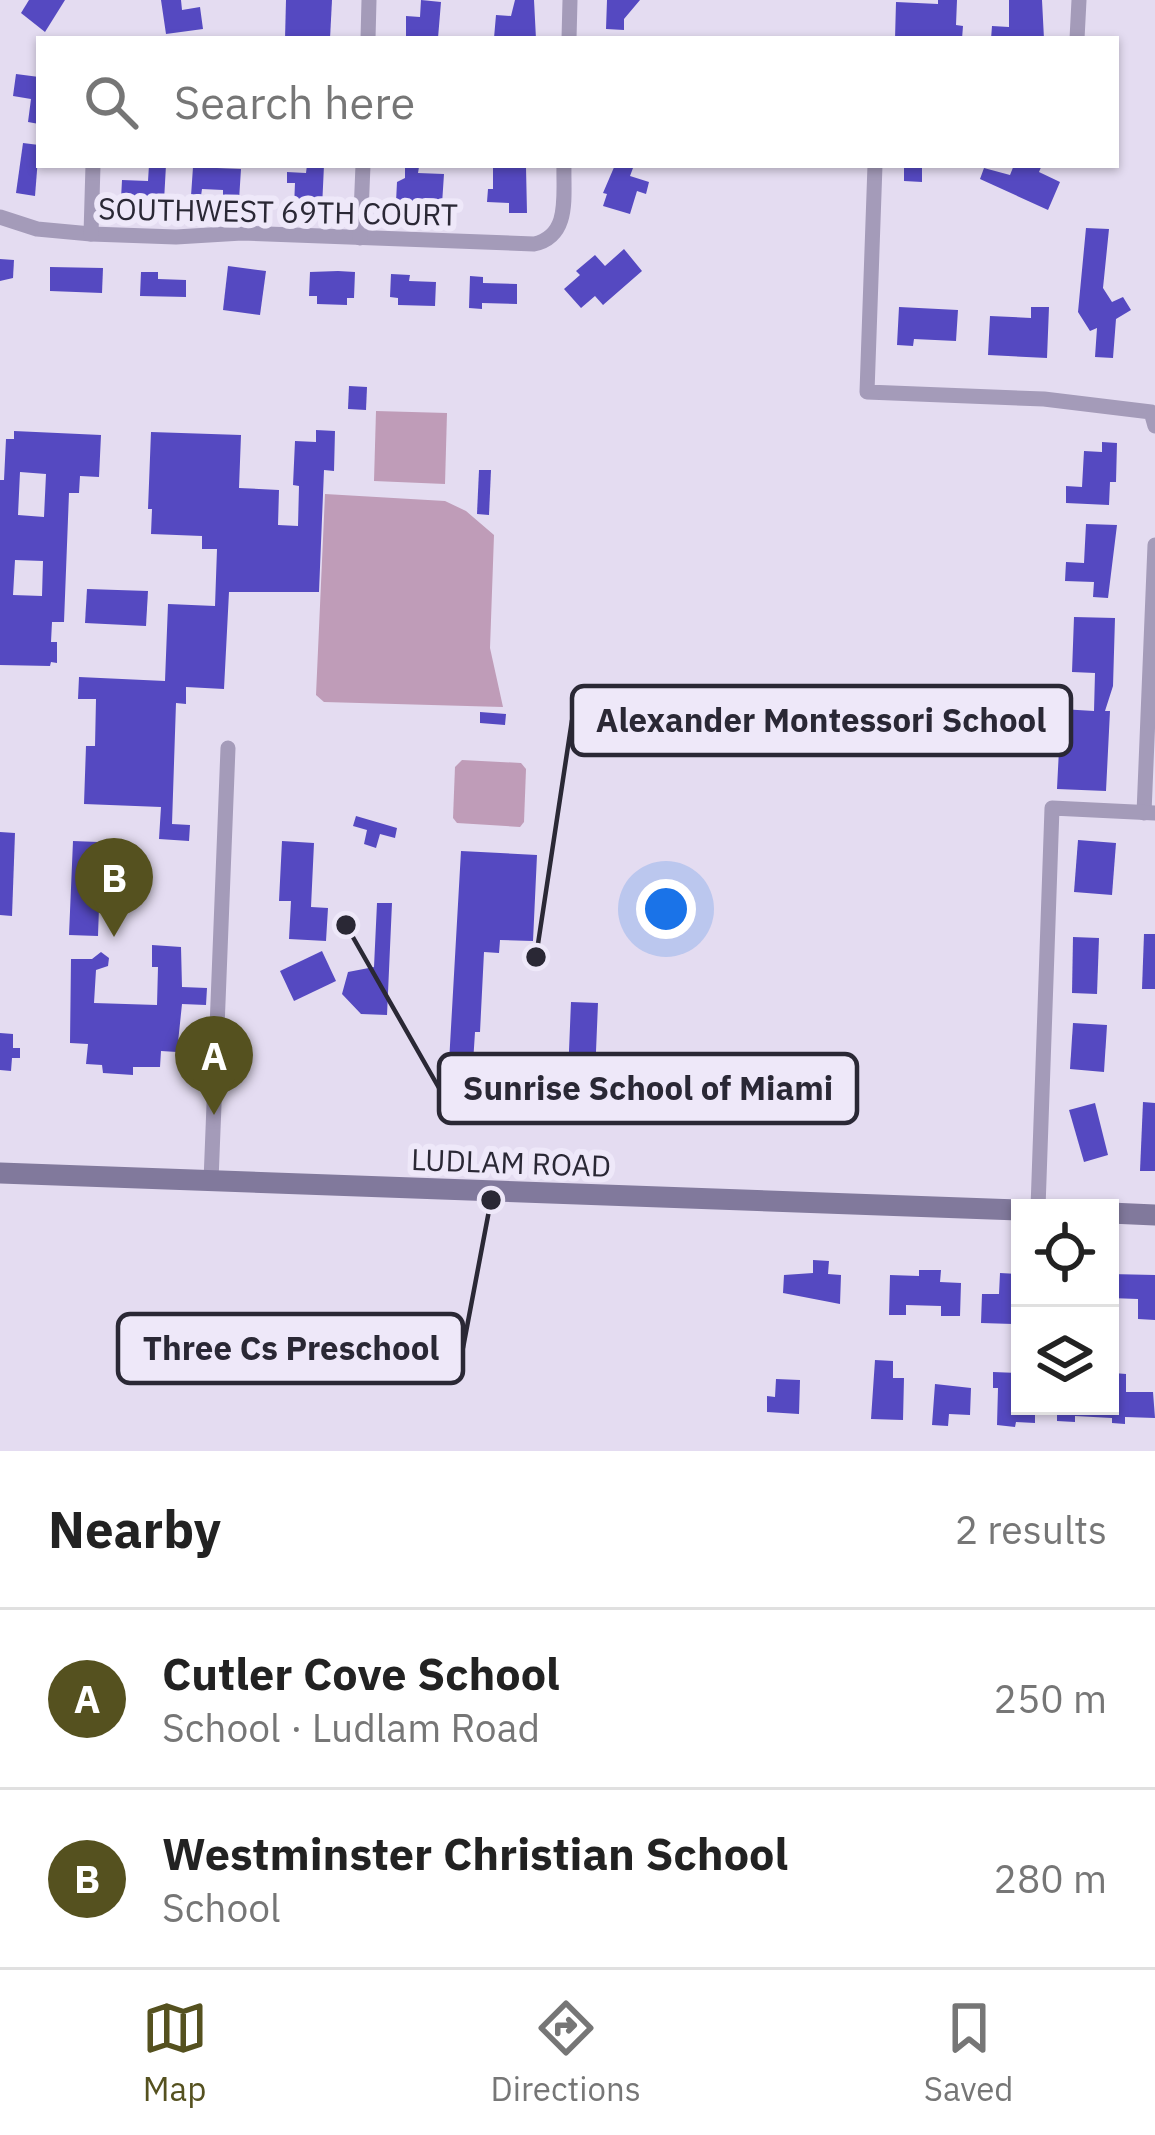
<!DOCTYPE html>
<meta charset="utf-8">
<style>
:root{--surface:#fff;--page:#f2f2f2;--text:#222;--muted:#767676;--line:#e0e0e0;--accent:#55511f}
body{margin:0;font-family:"IBM Plex Sans",sans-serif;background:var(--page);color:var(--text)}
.controls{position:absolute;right:36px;bottom:36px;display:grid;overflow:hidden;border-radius:0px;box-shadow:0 3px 9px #0004}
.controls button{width:108px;height:108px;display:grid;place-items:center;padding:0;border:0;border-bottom:3px solid var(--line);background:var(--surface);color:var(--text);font:60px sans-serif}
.you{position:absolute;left:666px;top:909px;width:42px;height:42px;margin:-30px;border:9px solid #fff;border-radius:50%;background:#1a73e8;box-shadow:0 0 0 18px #1a73e833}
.badge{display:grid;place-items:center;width:78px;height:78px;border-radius:50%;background:var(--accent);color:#fff;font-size:39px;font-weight:700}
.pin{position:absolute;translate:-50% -99px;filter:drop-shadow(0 3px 6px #0008)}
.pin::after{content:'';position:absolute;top:63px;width:42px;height:36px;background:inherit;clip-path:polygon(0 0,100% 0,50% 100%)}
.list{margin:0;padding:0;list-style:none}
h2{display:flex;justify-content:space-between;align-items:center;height:156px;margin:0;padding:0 48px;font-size:51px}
h2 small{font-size:39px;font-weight:400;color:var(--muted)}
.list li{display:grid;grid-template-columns:78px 1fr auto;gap:36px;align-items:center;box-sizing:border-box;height:180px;padding:0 48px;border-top:3px solid var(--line)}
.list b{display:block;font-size:45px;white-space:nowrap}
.list p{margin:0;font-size:39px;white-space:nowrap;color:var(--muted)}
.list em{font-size:39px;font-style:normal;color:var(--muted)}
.icon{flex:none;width:66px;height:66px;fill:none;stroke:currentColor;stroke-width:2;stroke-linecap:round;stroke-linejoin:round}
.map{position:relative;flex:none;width:1155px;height:1451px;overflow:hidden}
.search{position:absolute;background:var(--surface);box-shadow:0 3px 9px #0004;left:36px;right:36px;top:36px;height:132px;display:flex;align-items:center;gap:30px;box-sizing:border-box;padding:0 42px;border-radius:0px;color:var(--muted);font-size:45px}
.sheet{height:516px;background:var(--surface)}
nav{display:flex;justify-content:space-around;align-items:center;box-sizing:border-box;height:168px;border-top:3px solid var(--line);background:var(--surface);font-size:33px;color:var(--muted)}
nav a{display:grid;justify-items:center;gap:6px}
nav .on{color:var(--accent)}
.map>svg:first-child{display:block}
.green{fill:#bf9cb8}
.building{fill:#5549c1;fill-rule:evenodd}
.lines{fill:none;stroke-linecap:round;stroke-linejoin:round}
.street{stroke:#a49bb9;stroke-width:15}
.secondary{stroke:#81799c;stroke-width:21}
.labels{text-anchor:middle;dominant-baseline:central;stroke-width:12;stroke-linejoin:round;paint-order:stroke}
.street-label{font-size:30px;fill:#2a2835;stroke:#eee8f9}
.leader{fill:none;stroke:#2a2835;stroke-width:4.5}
.callout-dot{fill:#2a2835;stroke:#eee8f9;stroke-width:4.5}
.callout{fill:#eee8f9;stroke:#2a2835;stroke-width:4.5}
.callout-label{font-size:33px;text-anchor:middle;font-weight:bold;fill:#2a2835}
</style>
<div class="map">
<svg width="1155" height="1451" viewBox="0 0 1155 1451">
<rect width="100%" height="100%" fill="#e4dcf1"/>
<g class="green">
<polygon points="376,411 447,413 445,484 374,481"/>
<polygon points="325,494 445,501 466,511 494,535 490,648 503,707 324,702 316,695"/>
<polygon points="462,760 521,763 526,769 524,822 520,827 457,823 453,818 455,767"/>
</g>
<g class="building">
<polygon points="29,0 65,0 45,32 21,13"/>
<polygon points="161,0 181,0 182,10 200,7 203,29 166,34"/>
<polygon points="286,0 332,0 330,39 285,39"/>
<polygon points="421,0 441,2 438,38 406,37 406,16 420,17"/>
<polygon points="515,0 534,0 536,39 494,38 496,15 511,16"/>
<polygon points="607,0 640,0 624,19 624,30 606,29"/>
<polygon points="938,0 957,0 956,25 963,26 962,39 895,39 896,2 938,4"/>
<polygon points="1009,0 1042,0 1044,39 991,39 992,26 1009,27"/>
<polygon points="16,74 39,77 39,124 28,122 31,99 13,96"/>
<polygon points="23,143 39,145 35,196 16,193"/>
<polygon points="149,165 166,165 164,201 121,199 122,180 148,181"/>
<polygon points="307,165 324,165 322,208 294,207 295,183 287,183 287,172 306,173"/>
<polygon points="615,165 633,168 630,176 649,182 646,194 637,191 630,214 603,206 607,194 603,193"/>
<polygon points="904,165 922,165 922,182 904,181"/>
<polygon points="1014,165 1042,165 1039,172 1060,182 1048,210 980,179 984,168 1010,175"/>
<polygon points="405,166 419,167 418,173 444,174 442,204 427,204 427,209 396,202 397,182 405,178"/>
<polygon points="493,166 526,167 527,213 509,213 509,203 487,202 488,189 493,189"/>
<polygon points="193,167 241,169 239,200 223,199 223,190 202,189 201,196 191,196"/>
<polygon points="1086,228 1109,229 1103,288 1112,302 1123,297 1131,310 1116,319 1113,358 1095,357 1097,328 1090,331 1078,312"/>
<polygon points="624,249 642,271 603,305 595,296 581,308 564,289 580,275 576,271 595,255 605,266"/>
<polygon points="0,259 14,260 13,278 0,281"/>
<polygon points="228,266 266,271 260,315 223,310"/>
<polygon points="50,267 103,268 102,293 50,291"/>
<polygon points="338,271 355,272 354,298 347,298 347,305 317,304 317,296 309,296 310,272"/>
<polygon points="141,272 158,272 158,279 186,280 186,297 140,296"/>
<polygon points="391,274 410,275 409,281 436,282 435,306 398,305 398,298 390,297"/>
<polygon points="470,276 483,277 483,283 517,284 517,304 482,303 482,309 469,308"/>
<polygon points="899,307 958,310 956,341 914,339 913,346 897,345"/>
<polygon points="1031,307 1049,307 1047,358 988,355 990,316 1031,318"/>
<polygon points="349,386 367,387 366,410 348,409"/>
<polygon points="316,430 335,431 334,471 324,470 319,592 229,592 224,689 186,687 186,704 176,703 172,824 190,825 189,841 159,839 161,807 84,804 86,746 95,746 96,699 78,699 79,677 165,681 168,604 215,606 217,549 202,549 202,536 151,534 152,509 148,509 151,432 241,435 239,488 279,490 278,525 298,526 299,486 293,485 295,441 316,442"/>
<path d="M14,431L101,435L99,477L80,476L79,493H69L64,622H52L51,642H57V663L51,662L50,666L0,665V480H4L6,439H14ZM20,472L46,474L44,517L18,515ZM15,560L43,561L42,596L13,595Z"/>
<polygon points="1102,442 1117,443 1116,482 1110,482 1109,505 1066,503 1066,486 1082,487 1084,451 1102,452"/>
<polygon points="479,470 491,470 489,515 477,514"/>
<polygon points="1086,524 1117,525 1108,598 1093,597 1094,582 1065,581 1066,562 1084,563"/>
<polygon points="87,589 148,591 146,626 85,623"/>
<polygon points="1074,617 1115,618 1113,686 1105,711 1110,711 1106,791 1057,789 1061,709 1094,711 1095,673 1072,672"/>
<polygon points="480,712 506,714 505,725 480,723"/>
<polygon points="356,816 397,828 395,838 380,834 376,848 364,844 367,830 353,826"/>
<polygon points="0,832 15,833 12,916 0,915"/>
<polygon points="1078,840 1116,843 1112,895 1074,892"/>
<polygon points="73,841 98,842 98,851 101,851 98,936 69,935"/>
<polygon points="282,841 314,843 311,907 328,908 326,941 289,939 291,901 279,901"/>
<polygon points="461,851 537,855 533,941 500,940 499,953 484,952 480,1032 475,1032 472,1079 517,1081 516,1099 510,1099 510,1112 454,1110 455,1098 447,1098"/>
<polygon points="377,903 392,903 387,1015 361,1014 342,994 348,972 374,967"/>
<polygon points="1144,934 1155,934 1155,989 1142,989"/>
<polygon points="1073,937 1099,938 1097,994 1072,993"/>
<polygon points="152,945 181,947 182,987 207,988 206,1005 182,1004 177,1052 161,1051 160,1067 133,1067 133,1075 103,1073 102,1065 86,1064 88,1044 70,1043 71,959 92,959 101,952 109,958 108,966 96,970 94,1003 157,1005 158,967 152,967"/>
<polygon points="322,951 336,981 294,1001 280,971"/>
<polygon points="571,1002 598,1003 594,1100 542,1104 543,1074 568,1075"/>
<polygon points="1073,1023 1107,1025 1104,1072 1070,1069"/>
<polygon points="0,1033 13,1034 13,1048 20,1048 20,1058 12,1058 11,1071 0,1070"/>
<polygon points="1143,1102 1155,1103 1155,1171 1140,1171"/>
<polygon points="1095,1103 1108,1155 1084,1162 1069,1110"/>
<polygon points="813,1260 829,1261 828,1274 841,1275 840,1304 783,1293 784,1275 813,1273"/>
<polygon points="919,1270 941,1270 940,1282 961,1283 960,1316 941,1316 941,1306 906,1305 906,1315 889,1315 890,1275 919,1276"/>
<polygon points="1000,1273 1020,1274 1020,1306 1014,1305 1013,1324 981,1323 982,1294 999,1294"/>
<polygon points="1110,1274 1155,1275 1155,1320 1138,1319 1138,1299 1110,1298"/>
<polygon points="875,1360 893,1361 893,1378 904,1378 903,1420 871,1419"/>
<polygon points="993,1372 1020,1373 1020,1406 1035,1406 1035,1423 1016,1422 1015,1427 997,1425 998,1388 993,1388"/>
<polygon points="1114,1373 1126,1374 1126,1392 1153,1392 1155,1418 1125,1417 1125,1424 1112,1423 1112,1418 1075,1416 1075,1422 1057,1421 1057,1415 1047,1415 1047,1406 1113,1406"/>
<polygon points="776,1379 800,1380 799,1414 767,1412 767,1396 775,1397"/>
<polygon points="935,1384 971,1388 970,1415 949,1414 948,1426 932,1425"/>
</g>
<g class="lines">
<g class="street">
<polyline points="368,39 369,0"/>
<polyline points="569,39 570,0"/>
<polyline points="1077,39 1079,0"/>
<polyline points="875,165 867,392 1044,399 1151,412 1155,426"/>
<path d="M0,217L37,229L91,234L176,237L242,233L534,244C571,236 563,195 564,165"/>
<polyline points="91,234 93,165"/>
<polyline points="360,238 363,165"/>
<polyline points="1144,813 1155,545"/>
<polyline points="211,1181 228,748"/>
<polyline points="1038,1208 1052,808 1155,813"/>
</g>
<g class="secondary">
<polyline points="0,1173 1020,1210"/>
<polyline points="1110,1213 1155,1215"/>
</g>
</g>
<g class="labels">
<g class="street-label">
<text transform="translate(278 211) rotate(1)">SOUTHWEST 69TH COURT</text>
<text transform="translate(511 1162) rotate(2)">LUDLAM ROAD</text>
</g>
</g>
<path class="leader" d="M536 957L572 720M346 925L439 1088M491 1200L463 1348"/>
<g class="callout-dot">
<circle cx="536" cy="957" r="12"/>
<circle cx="346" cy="925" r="12"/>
<circle cx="491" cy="1200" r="12"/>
</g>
<g class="callout">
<rect x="572" y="686" width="499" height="69" rx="12"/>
<rect x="439" y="1054" width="418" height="69" rx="12"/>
<rect x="118" y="1314" width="345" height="69" rx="12"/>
</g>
<g class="callout-label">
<text x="821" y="732">Alexander Montessori School</text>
<text x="648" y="1100">Sunrise School of Miami</text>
<text x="291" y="1360">Three Cs Preschool</text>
</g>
</svg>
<div class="controls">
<button><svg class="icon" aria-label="locate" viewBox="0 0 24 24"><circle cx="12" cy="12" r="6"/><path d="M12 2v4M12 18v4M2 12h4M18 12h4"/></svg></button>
<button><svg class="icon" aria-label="layers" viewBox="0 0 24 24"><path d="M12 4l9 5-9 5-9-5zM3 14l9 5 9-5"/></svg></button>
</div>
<div class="you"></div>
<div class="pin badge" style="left:214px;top:1115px">A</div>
<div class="pin badge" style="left:114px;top:937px">B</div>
<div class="search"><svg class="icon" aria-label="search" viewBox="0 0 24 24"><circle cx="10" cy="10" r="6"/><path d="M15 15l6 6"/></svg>Search here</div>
</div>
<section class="sheet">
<h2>Nearby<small>2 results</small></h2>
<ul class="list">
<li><span class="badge">A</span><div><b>Cutler Cove School</b><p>School · Ludlam Road</p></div><em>250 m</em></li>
<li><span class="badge">B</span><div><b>Westminster Christian School</b><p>School</p></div><em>280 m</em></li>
</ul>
</section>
<nav>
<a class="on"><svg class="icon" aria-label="map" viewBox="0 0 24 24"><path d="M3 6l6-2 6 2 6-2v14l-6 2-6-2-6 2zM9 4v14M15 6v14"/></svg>Map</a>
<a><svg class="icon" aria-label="directions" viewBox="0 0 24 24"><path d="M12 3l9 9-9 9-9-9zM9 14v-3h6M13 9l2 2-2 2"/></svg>Directions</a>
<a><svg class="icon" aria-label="saved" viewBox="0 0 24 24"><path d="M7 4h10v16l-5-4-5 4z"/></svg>Saved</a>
</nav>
